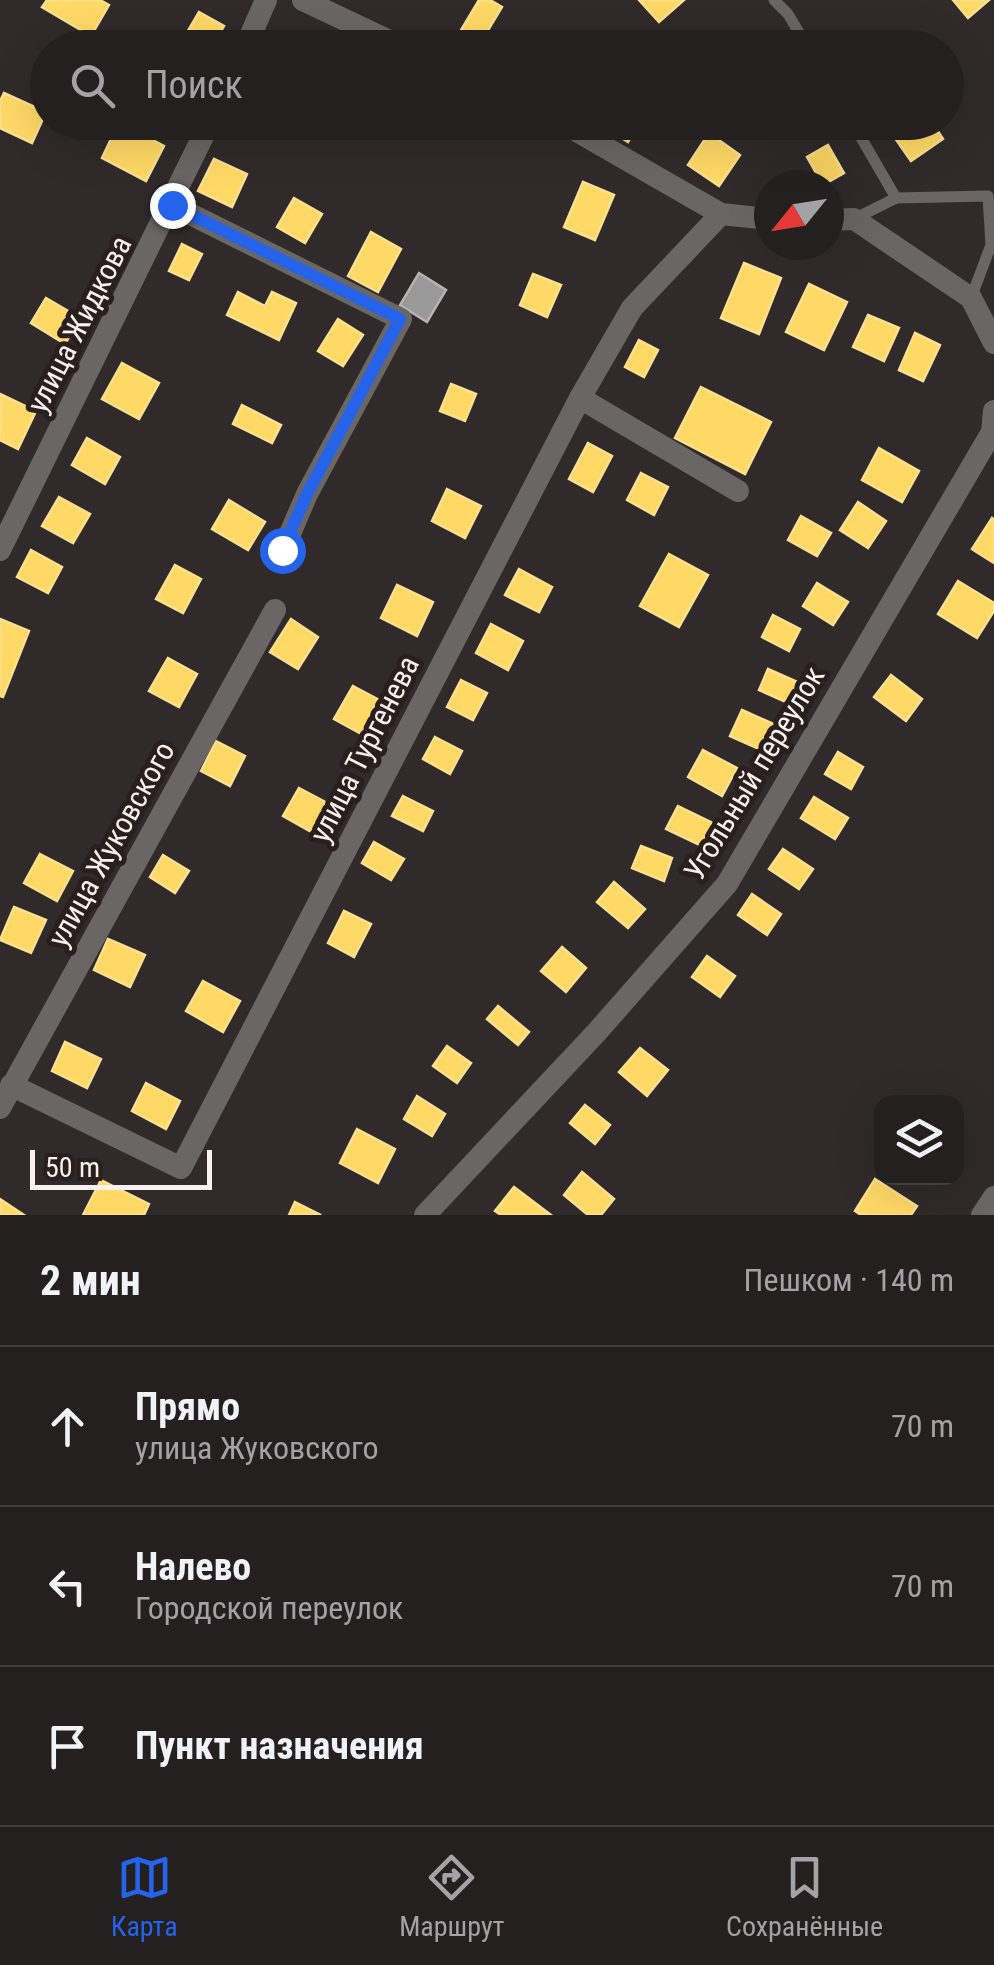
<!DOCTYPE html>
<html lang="ru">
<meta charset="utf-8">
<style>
:root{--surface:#242020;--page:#302d2d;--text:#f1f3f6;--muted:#a3a3a5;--line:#413e3e;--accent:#2563eb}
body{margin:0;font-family:"Roboto Condensed",sans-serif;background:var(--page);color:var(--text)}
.controls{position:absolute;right:30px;bottom:30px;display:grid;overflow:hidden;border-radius:20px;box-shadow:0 10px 40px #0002}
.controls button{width:90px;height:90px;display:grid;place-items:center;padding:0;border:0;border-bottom:2px solid var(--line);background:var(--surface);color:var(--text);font:50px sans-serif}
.compass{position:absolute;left:754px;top:170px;width:90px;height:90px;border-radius:50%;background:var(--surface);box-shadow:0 10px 40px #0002;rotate:240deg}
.scale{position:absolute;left:30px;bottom:25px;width:182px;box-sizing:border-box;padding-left:10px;border:5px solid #f8f1ef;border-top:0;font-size:28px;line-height:35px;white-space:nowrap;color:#f8f1ef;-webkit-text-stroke:8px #29201e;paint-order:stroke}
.stop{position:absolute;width:30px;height:30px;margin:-22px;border:8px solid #2563eb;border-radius:50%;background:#fff}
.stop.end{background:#2563eb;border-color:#fff;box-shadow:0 2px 10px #0008}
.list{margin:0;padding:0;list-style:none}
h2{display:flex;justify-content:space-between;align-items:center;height:130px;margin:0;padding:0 40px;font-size:42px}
h2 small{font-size:32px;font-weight:400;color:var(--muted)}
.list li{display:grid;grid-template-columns:65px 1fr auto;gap:30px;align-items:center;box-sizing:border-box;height:160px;padding:0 40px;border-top:2px solid var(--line)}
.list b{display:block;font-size:38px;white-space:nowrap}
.list p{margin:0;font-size:32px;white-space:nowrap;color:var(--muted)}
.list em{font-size:32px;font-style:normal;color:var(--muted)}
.icon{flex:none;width:55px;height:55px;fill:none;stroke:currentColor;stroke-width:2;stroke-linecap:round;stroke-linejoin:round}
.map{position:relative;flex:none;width:994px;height:1215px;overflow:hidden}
.search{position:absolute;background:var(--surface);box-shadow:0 10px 40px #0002;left:30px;right:30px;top:30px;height:110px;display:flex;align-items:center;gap:25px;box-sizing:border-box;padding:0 35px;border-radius:55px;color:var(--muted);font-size:38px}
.sheet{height:610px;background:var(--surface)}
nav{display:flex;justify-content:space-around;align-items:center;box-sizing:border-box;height:140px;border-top:2px solid var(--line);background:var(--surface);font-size:28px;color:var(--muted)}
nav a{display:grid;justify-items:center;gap:5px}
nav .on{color:var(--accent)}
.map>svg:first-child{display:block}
.homes{fill:#ffd966;stroke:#fde08f;stroke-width:2.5}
.industry{fill:#999;stroke:#b6b3b3;stroke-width:2.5}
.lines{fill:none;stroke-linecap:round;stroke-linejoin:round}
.lane{stroke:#696665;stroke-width:11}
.street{stroke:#696665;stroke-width:22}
.route{stroke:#2563eb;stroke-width:12}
.labels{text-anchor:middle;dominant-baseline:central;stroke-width:10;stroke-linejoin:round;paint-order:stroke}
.street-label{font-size:30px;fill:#f8f1ef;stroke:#29201e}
</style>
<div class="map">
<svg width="994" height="1215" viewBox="0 0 994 1215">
<rect width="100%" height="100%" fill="#302b2a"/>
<g class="homes">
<polygon points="47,0 100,0 109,5 91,36 42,7"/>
<polygon points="479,0 490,0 502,7 481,42 461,30"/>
<polygon points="639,0 684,0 659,22"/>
<polygon points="953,0 989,0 968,18"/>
<polygon points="199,12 224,26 211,48 193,48 182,41"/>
<polygon points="4,93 46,112 32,143 0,128 0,101"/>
<polygon points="119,122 164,146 146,181 102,158"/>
<polygon points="602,122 640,122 628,142 601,125"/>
<polygon points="902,122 932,122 943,139 911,161 890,131"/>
<polygon points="709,133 740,155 719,186 688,165"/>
<polygon points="828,145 844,173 823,185 807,157"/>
<polygon points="214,159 247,174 232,207 198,191"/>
<polygon points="583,182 614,195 595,240 564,227"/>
<polygon points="294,198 322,214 305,243 277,227"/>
<polygon points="371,232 401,249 378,292 348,276"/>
<polygon points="182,244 202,254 189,280 169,271"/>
<polygon points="744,263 781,278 759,334 721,318"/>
<polygon points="533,274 561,285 547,317 520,305"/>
<polygon points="809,284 847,302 824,350 786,332"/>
<polygon points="238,292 265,306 272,292 296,303 279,340 227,315"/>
<polygon points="46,298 80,318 65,344 31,323"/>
<polygon points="868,315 899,328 884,361 853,347"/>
<polygon points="338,319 363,335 343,366 318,351"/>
<polygon points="915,333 940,345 923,381 899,370"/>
<polygon points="639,340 658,350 644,377 625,367"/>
<polygon points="122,363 159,383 139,419 102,399"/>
<polygon points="451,384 476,394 465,421 440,411"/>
<polygon points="701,387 771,422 745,474 675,438"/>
<polygon points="0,394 36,411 18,449 0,440"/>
<polygon points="242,405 281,425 272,443 233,424"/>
<polygon points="87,438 120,457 105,484 72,465"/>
<polygon points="588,443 612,456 593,492 569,479"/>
<polygon points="879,448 919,471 902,502 862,480"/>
<polygon points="641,473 668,487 654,515 627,500"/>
<polygon points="447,489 481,506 465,538 432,521"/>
<polygon points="59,497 90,514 73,543 42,526"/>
<polygon points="229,500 265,522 248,550 212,529"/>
<polygon points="858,502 886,521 868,548 840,530"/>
<polygon points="801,516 831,533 817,556 788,540"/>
<polygon points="992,518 994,520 994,563 972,549"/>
<polygon points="31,550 62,567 48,593 17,577"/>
<polygon points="669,554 708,575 679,627 640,606"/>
<polygon points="175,565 201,579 183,613 156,599"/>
<polygon points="519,569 552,587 539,612 505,595"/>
<polygon points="958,581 994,603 994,611 977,638 938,614"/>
<polygon points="817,583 848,602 833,625 803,606"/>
<polygon points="397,585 433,602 417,636 381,618"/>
<polygon points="773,615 800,629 789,651 762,637"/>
<polygon points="0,619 29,631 3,697 0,696"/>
<polygon points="291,619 318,637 298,669 270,652"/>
<polygon points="491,624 523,641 508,670 476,653"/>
<polygon points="168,658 197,674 179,707 149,691"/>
<polygon points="768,669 804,685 795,706 759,690"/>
<polygon points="891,675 922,699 906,721 874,697"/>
<polygon points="461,680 487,693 473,720 447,707"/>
<polygon points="353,686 385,703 367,737 334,719"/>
<polygon points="742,710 778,726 766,752 730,736"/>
<polygon points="435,737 462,751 450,774 423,759"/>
<polygon points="216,741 245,756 230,786 201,771"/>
<polygon points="703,750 737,768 722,796 688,777"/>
<polygon points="838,752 863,767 851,789 825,774"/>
<polygon points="299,788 331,805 315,834 283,816"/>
<polygon points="403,796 433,811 423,831 392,816"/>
<polygon points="814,797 848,818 835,839 801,818"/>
<polygon points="678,806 715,824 704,847 666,829"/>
<polygon points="374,842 404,859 391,880 362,863"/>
<polygon points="641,846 672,858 664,881 632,868"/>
<polygon points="783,849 813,869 799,889 769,869"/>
<polygon points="40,854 73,871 57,901 24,883"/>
<polygon points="163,855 189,871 175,893 150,877"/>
<polygon points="614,882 645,909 628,928 597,902"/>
<polygon points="752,894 781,914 767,935 738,915"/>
<polygon points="14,907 46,920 31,953 0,940"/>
<polygon points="344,911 371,924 354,957 328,943"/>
<polygon points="108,939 145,955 130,987 94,970"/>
<polygon points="562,947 586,968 566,992 541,971"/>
<polygon points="707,956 735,976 720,997 692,977"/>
<polygon points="203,981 240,1001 223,1032 186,1011"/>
<polygon points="498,1006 529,1032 518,1045 487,1019"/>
<polygon points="65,1042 101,1059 87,1088 52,1071"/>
<polygon points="447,1046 471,1063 457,1083 433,1066"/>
<polygon points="640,1048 668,1070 647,1096 619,1072"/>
<polygon points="146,1083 180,1101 166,1129 132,1111"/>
<polygon points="417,1096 445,1114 432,1136 404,1119"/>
<polygon points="585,1105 610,1125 595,1144 570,1123"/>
<polygon points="357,1129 395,1149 378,1183 340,1163"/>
<polygon points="582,1172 614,1199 601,1215 588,1215 564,1195"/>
<polygon points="875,1179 917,1206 911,1215 861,1215 855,1211"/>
<polygon points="101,1180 149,1204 144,1215 83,1215"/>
<polygon points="514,1187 551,1215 501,1215 495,1211"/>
<polygon points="0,1199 24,1215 0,1215"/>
<polygon points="295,1202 321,1215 289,1215"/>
</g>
<polygon class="industry" points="419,273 446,290 427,322 400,305"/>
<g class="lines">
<g class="lane">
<polyline points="774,0 788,14 808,48"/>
<polyline points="852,122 896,198 854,219"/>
<polyline points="896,198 988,196 991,245 971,298"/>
</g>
<g class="street">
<polyline points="303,0 404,48"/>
<polyline points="245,48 266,0"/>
<polyline points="561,122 721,214 769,219"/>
<polyline points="172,205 401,319 307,494 283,550"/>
<polyline points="829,220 854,219 971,298 994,343"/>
<polyline points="580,398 738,491"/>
<polyline points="0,550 210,122"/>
<polyline points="11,1085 181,1168 580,398 632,308 721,214"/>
<polyline points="0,1108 275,610"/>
<polyline points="425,1215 596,1033 727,884 992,432 994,411"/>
<polyline points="982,1215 994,1197"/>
</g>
</g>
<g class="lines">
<polyline class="route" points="172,205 400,319 307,494 282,550"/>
</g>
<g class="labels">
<g class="street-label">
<text transform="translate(79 324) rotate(-63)">улица Жидкова</text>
<text transform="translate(364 749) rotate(-63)">улица Тургенева</text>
<text transform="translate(754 773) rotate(-59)">Угольный переулок</text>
<text transform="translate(111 844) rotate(-61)">улица Жуковского</text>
</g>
</g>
</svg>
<div class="controls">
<button><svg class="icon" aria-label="layers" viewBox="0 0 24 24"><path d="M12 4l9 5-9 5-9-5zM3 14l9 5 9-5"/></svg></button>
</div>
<svg class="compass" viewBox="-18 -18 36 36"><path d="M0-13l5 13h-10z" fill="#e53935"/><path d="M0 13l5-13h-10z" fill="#a3a3a5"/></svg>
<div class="scale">50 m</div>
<div class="stop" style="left:282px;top:550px"></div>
<div class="stop end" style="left:172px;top:205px"></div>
<div class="search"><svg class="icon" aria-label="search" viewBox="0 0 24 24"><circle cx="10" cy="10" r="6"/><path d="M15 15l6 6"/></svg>Поиск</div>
</div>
<section class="sheet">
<h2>2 мин<small>Пешком · 140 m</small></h2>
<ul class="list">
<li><svg class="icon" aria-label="ahead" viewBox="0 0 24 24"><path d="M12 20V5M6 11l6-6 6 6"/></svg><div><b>Прямо</b><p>улица Жуковского</p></div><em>70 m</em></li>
<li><svg class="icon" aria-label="left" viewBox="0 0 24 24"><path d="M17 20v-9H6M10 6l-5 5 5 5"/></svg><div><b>Налево</b><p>Городской переулок</p></div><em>70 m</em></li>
<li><svg class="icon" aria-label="arrive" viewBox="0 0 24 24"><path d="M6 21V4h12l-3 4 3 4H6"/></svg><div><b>Пункт назначения</b></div></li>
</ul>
</section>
<nav>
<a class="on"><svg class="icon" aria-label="map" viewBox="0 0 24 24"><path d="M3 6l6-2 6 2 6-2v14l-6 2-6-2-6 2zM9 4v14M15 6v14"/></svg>Карта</a>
<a><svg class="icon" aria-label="directions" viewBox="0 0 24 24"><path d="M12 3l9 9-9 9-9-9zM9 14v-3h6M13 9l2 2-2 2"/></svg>Маршрут</a>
<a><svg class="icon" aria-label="saved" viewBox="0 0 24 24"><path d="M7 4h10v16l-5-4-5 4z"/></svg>Сохранённые</a>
</nav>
